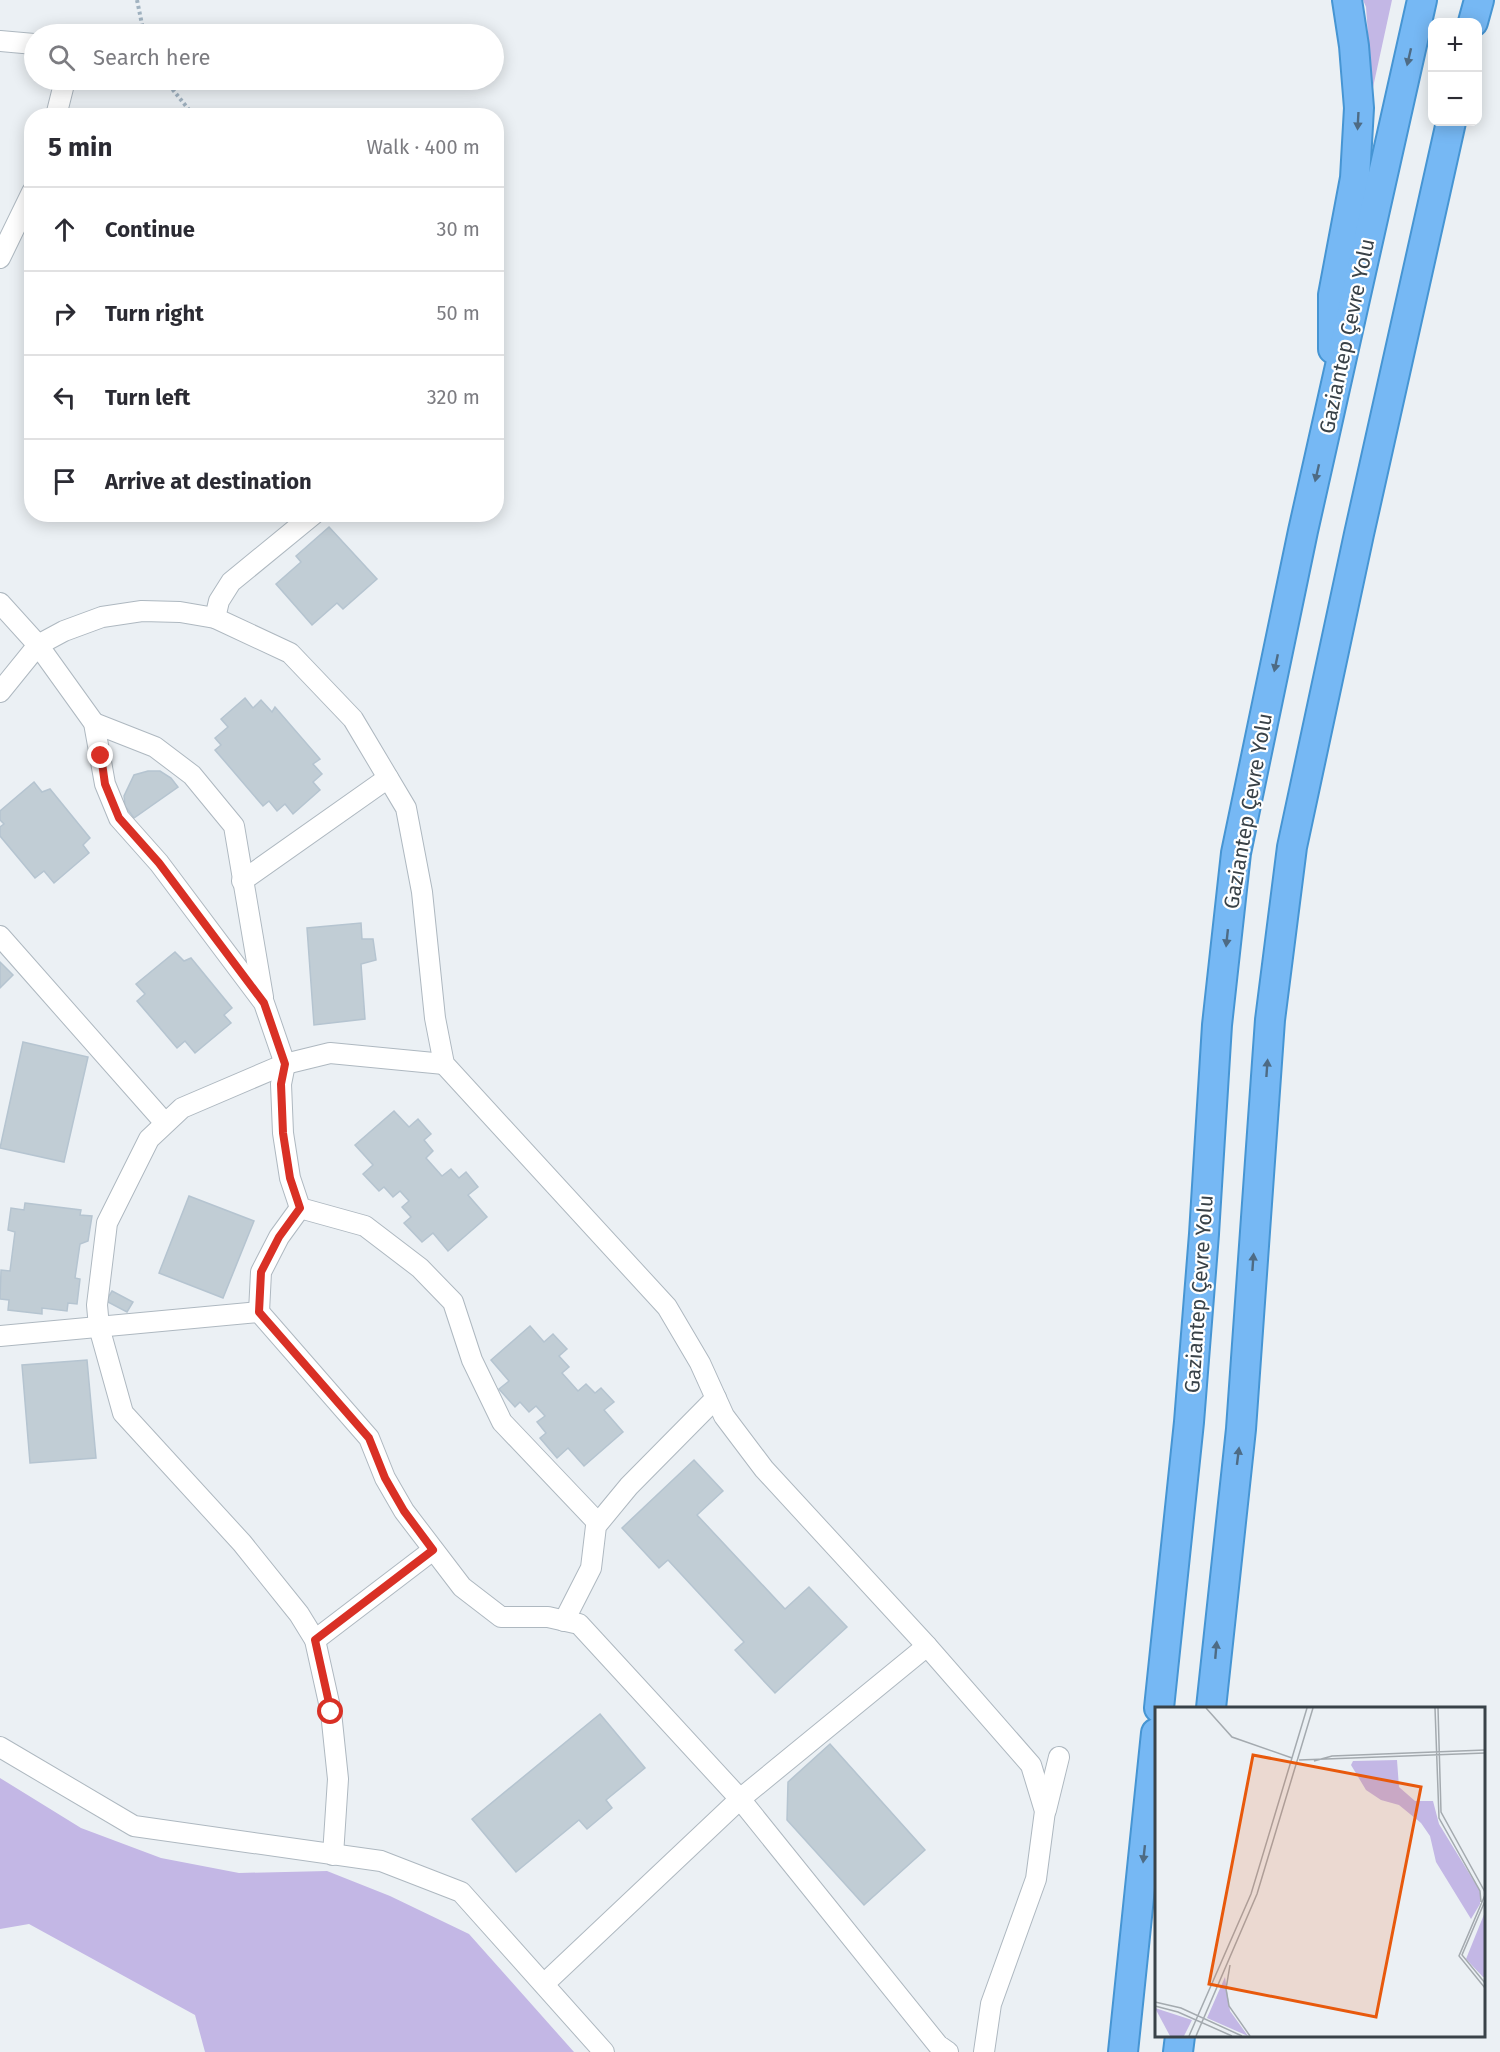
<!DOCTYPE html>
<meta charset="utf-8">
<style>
:root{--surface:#fff;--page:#f7f7f7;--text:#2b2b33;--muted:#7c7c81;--line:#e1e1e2}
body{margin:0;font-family:"Fira Sans",sans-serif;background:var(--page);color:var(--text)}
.controls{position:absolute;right:18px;top:18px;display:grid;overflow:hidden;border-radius:12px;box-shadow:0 3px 15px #0003}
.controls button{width:54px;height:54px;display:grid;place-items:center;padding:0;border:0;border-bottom:2px solid var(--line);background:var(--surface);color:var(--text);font:30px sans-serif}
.stop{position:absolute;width:18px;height:18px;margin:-14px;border:4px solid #d93025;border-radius:50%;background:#fff}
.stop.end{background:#d93025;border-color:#fff;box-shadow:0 2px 6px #0008}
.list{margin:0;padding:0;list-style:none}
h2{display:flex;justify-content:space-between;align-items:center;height:78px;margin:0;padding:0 24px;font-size:26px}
h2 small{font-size:20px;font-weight:400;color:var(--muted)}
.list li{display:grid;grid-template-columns:39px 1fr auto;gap:18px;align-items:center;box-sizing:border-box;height:84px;padding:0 24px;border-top:2px solid var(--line)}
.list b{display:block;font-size:22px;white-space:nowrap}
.list em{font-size:20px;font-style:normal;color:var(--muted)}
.icon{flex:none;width:33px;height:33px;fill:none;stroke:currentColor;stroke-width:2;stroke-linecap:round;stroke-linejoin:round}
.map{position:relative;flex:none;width:1500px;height:2052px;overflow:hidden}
.search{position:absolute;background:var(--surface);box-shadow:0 3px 15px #0003;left:24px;top:24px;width:480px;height:66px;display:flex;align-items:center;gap:15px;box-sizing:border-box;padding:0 21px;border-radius:33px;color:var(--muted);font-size:22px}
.panel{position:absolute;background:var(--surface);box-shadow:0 3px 15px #0003;left:24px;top:108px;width:480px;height:414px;border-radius:24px}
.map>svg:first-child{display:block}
.green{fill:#c3b7e5}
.building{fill:#c1cdd5;stroke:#b5c4d0;stroke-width:1.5}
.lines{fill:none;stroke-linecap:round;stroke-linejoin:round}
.minor-casing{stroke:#aeb8c0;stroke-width:22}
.highway-casing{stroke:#4695d3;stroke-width:32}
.path{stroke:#a0b2c0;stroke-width:4;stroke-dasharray:3 3;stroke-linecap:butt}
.minor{stroke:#fff;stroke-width:20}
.highway{stroke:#76b8f4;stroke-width:28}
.oneway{fill:#4e6b84}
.route{stroke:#d93025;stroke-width:8}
.labels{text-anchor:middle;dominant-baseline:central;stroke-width:4.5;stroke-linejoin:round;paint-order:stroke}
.street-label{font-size:21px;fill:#394248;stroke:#fff}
.inset-road{fill:none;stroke:#a4aaaf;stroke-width:1.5}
.view{fill:#e8590c;fill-opacity:0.15;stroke:#e8590c;stroke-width:3}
.inset-edge{fill:none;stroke:#394248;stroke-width:3}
</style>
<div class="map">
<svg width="1500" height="2052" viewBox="0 0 1500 2052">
<rect width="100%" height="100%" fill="#ebf0f4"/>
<g class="green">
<polygon points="1363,0 1392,0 1372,92 1366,7"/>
<polygon points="0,1778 81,1828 161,1858 239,1873 327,1871 390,1896 469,1934 574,2052 205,2052 195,2015 29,1924 0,1929"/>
</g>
<g class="building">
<polygon points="329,527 377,579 343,609 337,603 312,625 276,584 301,562 296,556"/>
<polygon points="245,698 253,708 261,700 272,712 275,707 320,759 313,764 322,774 313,782 320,790 293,814 285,804 277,811 269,801 263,806 215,750 221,745 215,738 228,727 221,719"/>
<polygon points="148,771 160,771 171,778 178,787 134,818 125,806 124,796 134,775"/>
<polygon points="34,782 42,792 50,789 90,838 83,845 89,853 54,883 44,871 35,878 0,836 0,827 4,824 0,820 0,811"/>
<polygon points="361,923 362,939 373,939 376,960 361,964 365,1019 314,1025 307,928"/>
<polygon points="175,952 184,961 191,958 232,1008 224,1015 231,1023 195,1053 185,1041 177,1048 137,1001 145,994 136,984"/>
<polygon points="0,962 13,975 0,988"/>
<polygon points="23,1042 88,1057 64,1162 0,1148"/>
<polygon points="394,1111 409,1127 418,1119 431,1134 424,1140 433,1151 426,1158 442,1176 451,1169 459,1178 466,1172 478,1187 468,1195 487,1217 448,1251 433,1233 422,1242 404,1223 411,1217 402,1207 409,1201 400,1191 393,1197 384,1187 379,1191 363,1174 373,1165 355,1145"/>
<polygon points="189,1196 254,1221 223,1298 159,1273"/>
<polygon points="25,1203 81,1210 80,1215 92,1216 88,1241 80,1244 75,1278 80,1279 77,1304 68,1303 67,1311 42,1308 42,1314 8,1310 9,1300 0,1299 1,1270 10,1271 15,1232 8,1230 11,1208 24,1210"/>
<polygon points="112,1291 133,1302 127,1312 106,1301"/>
<polygon points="530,1326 544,1342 553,1334 567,1349 559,1356 569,1367 562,1373 578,1391 586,1384 595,1393 601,1388 614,1402 604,1410 623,1432 584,1466 568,1448 557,1458 540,1438 546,1433 537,1422 545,1416 536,1406 529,1412 520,1402 515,1407 499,1389 509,1381 491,1360"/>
<polygon points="87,1360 96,1458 30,1463 22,1365"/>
<polygon points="694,1460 723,1491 697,1515 785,1609 809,1587 847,1627 775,1693 735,1650 744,1642 668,1560 659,1568 622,1528"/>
<polygon points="600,1714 645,1768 606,1800 612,1808 587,1829 579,1820 516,1872 472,1819"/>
<polygon points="830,1744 925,1850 864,1905 787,1820 788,1782"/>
</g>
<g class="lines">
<defs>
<g id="minor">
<polyline points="0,41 34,44"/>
<polyline points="56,116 65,80"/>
<polyline points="0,258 32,192"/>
<polyline points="0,603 38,645 64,631 102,617 142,611 180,612 215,618 290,653 353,719 406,808 422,892 435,1018 444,1064 667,1307 700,1363 724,1416 764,1469 927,1646 1031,1765 1045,1811 1036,1879 991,2004 984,2052"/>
<polyline points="215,618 219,601 231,582 314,514"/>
<polyline points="0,692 38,645 94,723 105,784 119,818 159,863 264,1003 285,1064 281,1084 283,1133 290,1178 300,1208 365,1226 420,1268 453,1302 472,1360 502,1422 598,1523"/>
<polyline points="94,723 155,747 192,775 234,826 263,997"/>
<polyline points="242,881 388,778"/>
<polyline points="0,936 165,1123"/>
<polyline points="259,1312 261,1272 279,1237 300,1208"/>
<polyline points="0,1336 259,1312 369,1438 385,1478 404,1511 462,1587 501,1617 548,1617 579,1624 740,1799 938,2045 948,2052"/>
<polyline points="564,1621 591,1568 596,1526 629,1486 716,1398"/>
<polyline points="315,1640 433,1550"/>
<polyline points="0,1747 134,1826 381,1861 461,1892 604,2052"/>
<polyline points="1046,1810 1059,1757"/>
<polyline points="333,1855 338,1779 331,1712 315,1640 299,1614 242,1543 123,1413 99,1327 97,1305 107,1223 149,1139 182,1108 285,1064 330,1053 444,1064"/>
<polyline points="544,1984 740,1799 927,1646"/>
</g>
<g id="highway">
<polyline points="1473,22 1479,0"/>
<polyline points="1333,349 1333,295 1355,178 1359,108 1354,46 1347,0"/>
<polyline points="1159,1708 1189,1422 1204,1234 1217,1025 1236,853 1303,531 1422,0"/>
<polyline points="1211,1708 1241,1429 1270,1020 1292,847 1359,534 1451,122"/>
<polyline points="1123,2052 1156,1733"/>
<polyline points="1178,2052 1180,2036"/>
</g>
</defs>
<use href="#minor" class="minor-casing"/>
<use href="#highway" class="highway-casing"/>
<g class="path">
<polyline points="137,0 144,34"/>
<polyline points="165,80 194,116"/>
</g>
<use href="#minor" class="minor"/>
<use href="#highway" class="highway"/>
</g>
<defs><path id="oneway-solid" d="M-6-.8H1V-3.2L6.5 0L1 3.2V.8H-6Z" transform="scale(1.5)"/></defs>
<g class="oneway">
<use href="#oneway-solid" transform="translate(1409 57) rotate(103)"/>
<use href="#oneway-solid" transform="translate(1358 121) rotate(93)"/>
<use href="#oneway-solid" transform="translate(1317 473) rotate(103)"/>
<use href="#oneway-solid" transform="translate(1276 663) rotate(102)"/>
<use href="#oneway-solid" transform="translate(1227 938) rotate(96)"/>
<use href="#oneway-solid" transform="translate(1267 1068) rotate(-86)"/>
<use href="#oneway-solid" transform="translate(1253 1262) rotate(-86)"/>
<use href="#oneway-solid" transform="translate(1238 1456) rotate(-83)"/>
<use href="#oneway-solid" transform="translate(1216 1650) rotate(-85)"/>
<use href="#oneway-solid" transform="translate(1144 1854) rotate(96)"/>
</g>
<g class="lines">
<polyline class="route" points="101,756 105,784 119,818 159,863 264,1003 285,1064 281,1084 283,1133 290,1178 300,1208 279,1237 261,1272 259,1312 369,1438 385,1478 404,1511 433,1550 315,1640 331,1712"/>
</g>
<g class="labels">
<g class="street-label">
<text transform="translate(1347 336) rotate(-78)">Gaziantep Çevre Yolu</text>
<text transform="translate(1248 811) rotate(-80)">Gaziantep Çevre Yolu</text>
<text transform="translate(1199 1294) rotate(-86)">Gaziantep Çevre Yolu</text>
</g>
</g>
<g transform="translate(1155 1707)">
<rect width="330" height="330" fill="#ebf0f4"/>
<path d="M242,53L244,80L260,94H278L284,117L325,184V197L316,212L281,155L275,129L266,116L244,98L226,93L211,83L196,58L198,54ZM330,205V270H328L311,252ZM70,270L75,304L93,329L52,311ZM0,301L37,313L29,329H15Z" fill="#c3b7e5"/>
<path class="inset-road" d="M51,1L77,30L137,51M280,1L284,111L325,184L326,195M283,1L286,105L330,185M144,53L330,46M159,54L177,49L330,43M330,188L304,249L330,281M330,194L307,248L330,276M75,258L71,282L74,299L95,329M0,295L26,301L87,329M0,299L23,305L77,329M34,329L96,187L152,1M41,329L102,187L158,1"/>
<path class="view" d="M98,48L266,80L221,310L54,277Z"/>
<rect width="330" height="330" class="inset-edge"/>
</g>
</svg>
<div class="controls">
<button>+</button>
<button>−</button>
</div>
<div class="stop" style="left:331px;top:1712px"></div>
<div class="stop end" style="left:101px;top:756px"></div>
<div class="search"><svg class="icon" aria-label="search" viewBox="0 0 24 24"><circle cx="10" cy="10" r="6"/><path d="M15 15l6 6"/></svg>Search here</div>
<section class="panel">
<h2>5 min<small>Walk · 400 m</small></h2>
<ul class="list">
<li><svg class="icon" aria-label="ahead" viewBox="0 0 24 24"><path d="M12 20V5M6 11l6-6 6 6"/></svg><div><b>Continue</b></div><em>30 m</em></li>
<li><svg class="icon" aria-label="right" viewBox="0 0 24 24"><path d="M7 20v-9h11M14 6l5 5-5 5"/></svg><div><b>Turn right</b></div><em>50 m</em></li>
<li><svg class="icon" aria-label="left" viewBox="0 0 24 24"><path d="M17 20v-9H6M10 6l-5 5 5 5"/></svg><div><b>Turn left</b></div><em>320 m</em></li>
<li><svg class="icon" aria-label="arrive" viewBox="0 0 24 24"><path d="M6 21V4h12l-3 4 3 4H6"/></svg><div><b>Arrive at destination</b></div></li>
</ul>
</section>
</div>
